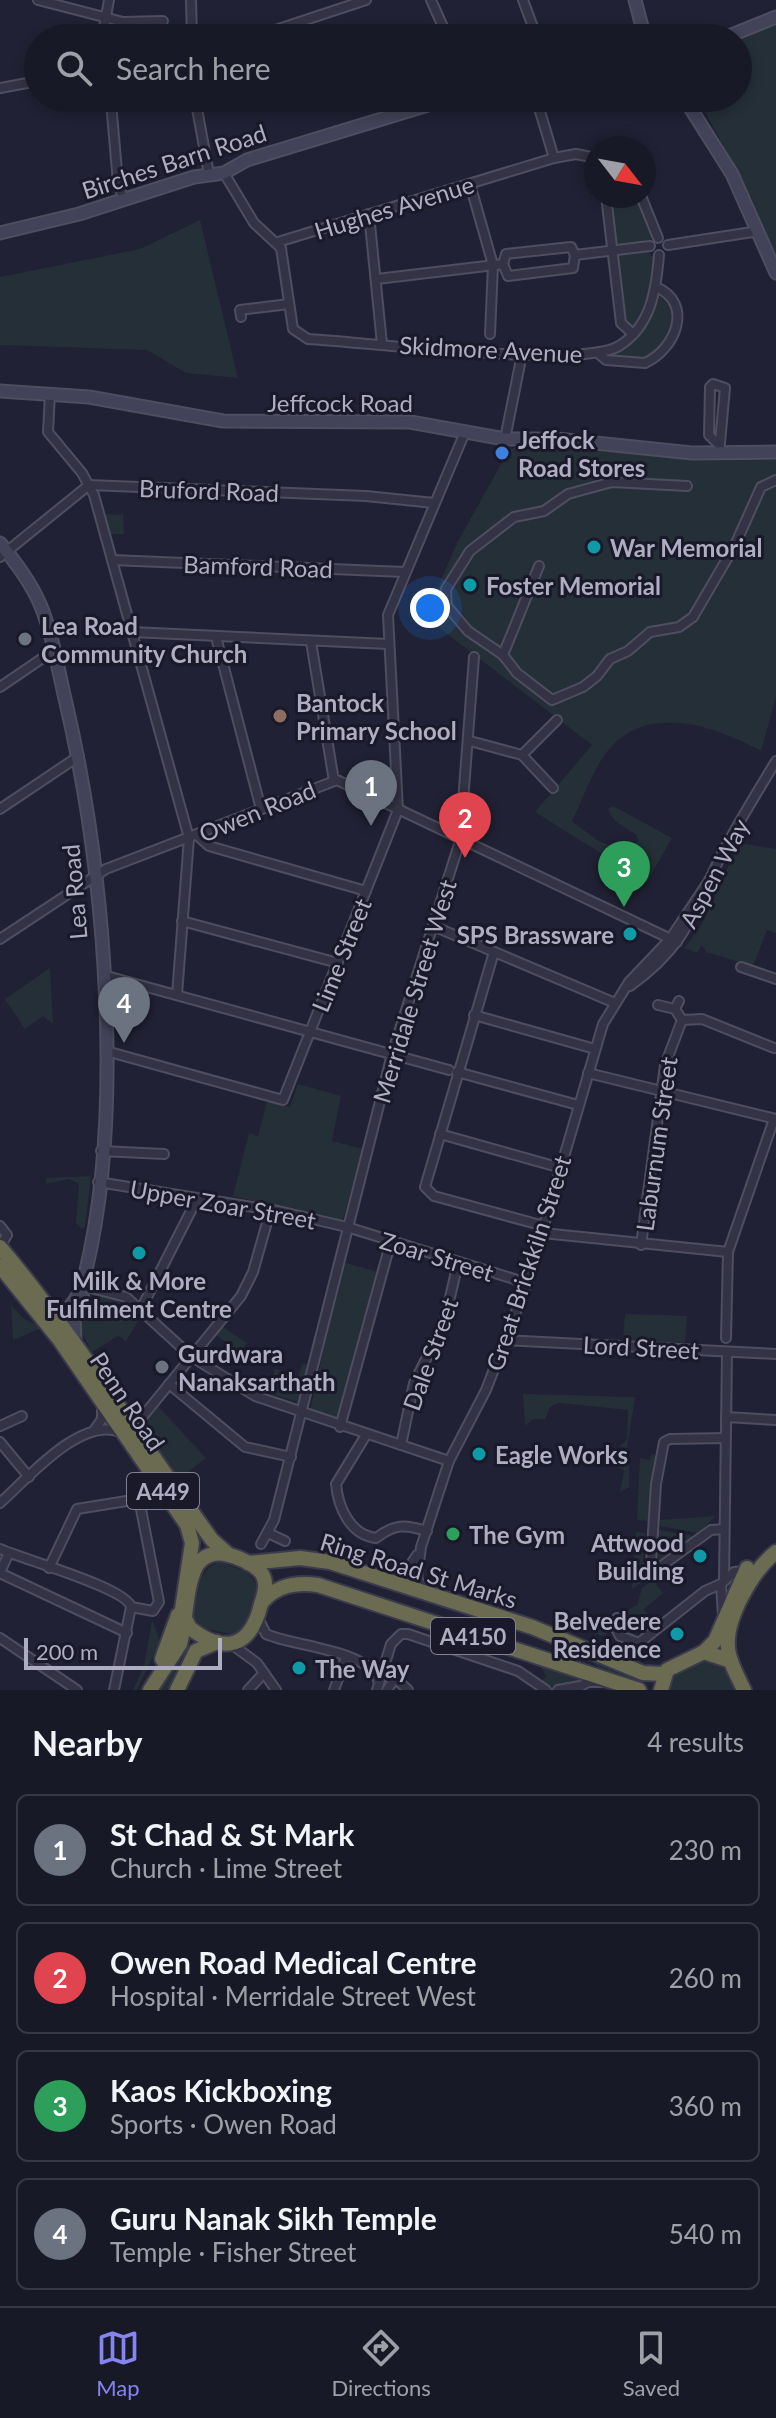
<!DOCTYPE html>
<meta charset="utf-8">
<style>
:root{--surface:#181927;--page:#252633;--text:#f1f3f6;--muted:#9fa0a7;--line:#363844;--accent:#8684f1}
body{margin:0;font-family:Lato,sans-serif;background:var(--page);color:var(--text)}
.compass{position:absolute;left:584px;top:136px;width:72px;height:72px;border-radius:50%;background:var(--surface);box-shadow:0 4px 12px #0003;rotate:121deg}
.scale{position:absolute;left:24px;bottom:20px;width:198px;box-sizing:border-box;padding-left:8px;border:4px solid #aeadc2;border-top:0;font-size:22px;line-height:28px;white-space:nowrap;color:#aeadc2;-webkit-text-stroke:6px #191929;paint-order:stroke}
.you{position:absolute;left:430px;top:608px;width:28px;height:28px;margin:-20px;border:6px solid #fff;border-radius:50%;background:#1a73e8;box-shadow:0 0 0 12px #1a73e833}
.badge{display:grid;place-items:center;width:52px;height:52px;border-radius:50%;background:var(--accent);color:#fff;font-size:26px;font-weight:700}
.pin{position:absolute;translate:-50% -66px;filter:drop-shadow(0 2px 4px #0008)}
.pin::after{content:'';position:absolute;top:42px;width:28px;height:24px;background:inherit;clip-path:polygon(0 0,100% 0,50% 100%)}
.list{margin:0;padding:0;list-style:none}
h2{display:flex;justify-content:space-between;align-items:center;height:104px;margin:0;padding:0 32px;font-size:34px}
h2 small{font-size:26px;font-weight:400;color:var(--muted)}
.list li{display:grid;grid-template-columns:52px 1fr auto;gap:24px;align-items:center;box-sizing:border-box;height:112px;margin:0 16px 16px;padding:0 16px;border:2px solid var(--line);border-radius:12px}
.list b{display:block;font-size:30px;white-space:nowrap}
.list p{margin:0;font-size:26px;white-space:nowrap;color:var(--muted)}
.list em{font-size:26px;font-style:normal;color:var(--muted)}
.icon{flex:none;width:44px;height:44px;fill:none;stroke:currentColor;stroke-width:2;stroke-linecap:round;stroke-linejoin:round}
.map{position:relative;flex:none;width:776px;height:1690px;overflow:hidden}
.search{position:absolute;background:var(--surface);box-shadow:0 4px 12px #0003;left:24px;right:24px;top:24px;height:88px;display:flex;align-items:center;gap:20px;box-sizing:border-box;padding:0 28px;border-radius:44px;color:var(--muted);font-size:30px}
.sheet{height:616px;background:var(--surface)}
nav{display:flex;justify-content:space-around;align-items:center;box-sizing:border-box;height:112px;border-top:2px solid var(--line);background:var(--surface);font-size:22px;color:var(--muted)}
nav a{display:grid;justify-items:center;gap:4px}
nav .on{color:var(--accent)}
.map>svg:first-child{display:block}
.green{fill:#252f38}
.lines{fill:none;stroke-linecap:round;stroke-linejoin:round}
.street-casing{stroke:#4e4e60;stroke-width:12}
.secondary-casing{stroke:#4e4e60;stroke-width:15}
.highway-casing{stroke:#3b3b4d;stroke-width:18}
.street{stroke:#333345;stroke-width:8}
.secondary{stroke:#424258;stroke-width:11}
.highway{stroke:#6a6b51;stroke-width:14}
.shop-dot{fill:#3f7fe0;stroke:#191929;stroke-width:3}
.culture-dot{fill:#0f9aa8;stroke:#191929;stroke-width:3}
.worship-dot{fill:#6b7280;stroke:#191929;stroke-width:3}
.education-dot{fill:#8d6e63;stroke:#191929;stroke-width:3}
.leisure-dot{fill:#2e9e5b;stroke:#191929;stroke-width:3}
.labels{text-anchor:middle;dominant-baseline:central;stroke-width:6;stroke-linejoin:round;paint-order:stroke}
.shield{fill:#191929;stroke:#818194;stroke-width:2}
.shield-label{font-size:22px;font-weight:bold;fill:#aeadc2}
.street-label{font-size:24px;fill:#aeadc2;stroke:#191929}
.poi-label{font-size:24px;font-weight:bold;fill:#aeadc2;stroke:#191929;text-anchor:start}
</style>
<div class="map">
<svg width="776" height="1690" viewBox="0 0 776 1690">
<rect width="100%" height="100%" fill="#202134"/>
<g class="green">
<polygon points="776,22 776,259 751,197 701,104 694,98 738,98 736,38"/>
<polygon points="611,196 635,196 654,235 647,244 616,244"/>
<polygon points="200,220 238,378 186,373 147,350 0,345 0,277 140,249"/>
<polygon points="646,250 656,259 650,293 634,330 622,315 618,255"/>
<path d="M660,296L673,307C672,331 663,345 646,360L609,358L650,315Z"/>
<path d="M580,446L665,458H776V697L761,751C715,726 646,701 606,753C592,772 583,799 572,821L597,840L627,853L638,841L636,834C623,826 614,824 608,809L613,806L672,838L647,882L535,812L592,745L425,617L457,543L510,448Z"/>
<polygon points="123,509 124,534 110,534 105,514 122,515"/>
<path d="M740,843L776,849V933L767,930L753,966L706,952L702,945L697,953L684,948C710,921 721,876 740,843Z"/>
<polygon points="50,968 53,1024 43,1016 25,1029 5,999"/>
<polygon points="298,1084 341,1096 332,1141 363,1149 342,1223 233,1196 249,1133 258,1136 267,1101 290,1107"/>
<polygon points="91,1176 85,1227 82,1229 76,1223 79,1184 69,1179 46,1184 46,1178"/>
<polygon points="343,1262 378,1272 338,1421 310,1411"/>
<polygon points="95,1293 113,1297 140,1318 126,1341 118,1336 92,1352 79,1327"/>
<polygon points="11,1305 23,1318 42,1328 13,1340"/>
<polygon points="625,1314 687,1316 685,1343 623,1341"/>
<polygon points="223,1327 247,1343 240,1352 216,1335"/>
<polygon points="302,1363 308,1365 298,1402 263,1392 264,1389 273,1391 274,1369 299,1375"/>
<polygon points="523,1394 635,1397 627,1448 619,1446 627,1440 628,1410 559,1403 550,1407 545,1419 533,1419 525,1426"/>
<polygon points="156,1404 206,1458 178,1480 143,1431 145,1418"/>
<polygon points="600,1453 629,1462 629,1487 620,1492 624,1471"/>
<polygon points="651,1454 655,1455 648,1521 637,1520 640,1458 650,1460"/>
<polygon points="716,1516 698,1533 660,1526 660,1520"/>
<polygon points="659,1530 694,1536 658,1561"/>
<polygon points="636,1532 645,1533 643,1562 655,1573 632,1589"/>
<path d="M220,1562L247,1572L257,1584L247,1628L236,1635L203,1628L193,1616C196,1597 198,1567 220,1562Z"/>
<polygon points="653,1580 663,1593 644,1609 653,1621 631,1635 623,1627 627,1610 637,1605 642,1588"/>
<polygon points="577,1613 607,1623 609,1633 603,1636 563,1623"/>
<polygon points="152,1620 160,1641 137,1690 133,1690 144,1666"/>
<polygon points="459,1636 588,1679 549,1687 542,1681 546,1676 541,1667 458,1639"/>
<polygon points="181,1655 183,1665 173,1690 157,1690"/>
<path d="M586,1655L643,1677L642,1680C620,1685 602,1668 584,1658Z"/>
<polygon points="707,1660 724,1666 736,1690 666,1690 671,1676"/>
</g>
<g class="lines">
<defs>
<g id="street">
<polyline points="38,0 123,22 163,21"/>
<polyline points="191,0 192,38"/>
<polyline points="431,0 448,38"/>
<polyline points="523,0 537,38"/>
<polyline points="102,38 109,0"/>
<polyline points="251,38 366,0"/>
<polyline points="0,88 38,81"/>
<polyline points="195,98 209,174"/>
<polyline points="536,98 554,158"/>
<polyline points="111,102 118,183 124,200"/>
<path d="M224,173L254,223L281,248L293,329L308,339C364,342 581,369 619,346C651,326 656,291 659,255"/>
<polyline points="470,184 493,265 490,334"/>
<polyline points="606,196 621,323 633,334"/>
<polyline points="641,196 658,238"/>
<polyline points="369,214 382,344"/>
<polyline points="278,242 554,158 576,154 596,158"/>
<polyline points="668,245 759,231"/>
<polyline points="503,264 508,276 573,268 575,255"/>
<polyline points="377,279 503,264 506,254 571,247 575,255 650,246"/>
<polyline points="241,317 240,310 289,304"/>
<path d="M599,354L606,360L645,363C676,349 694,303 656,287"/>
<polyline points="50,394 48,432 82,473 94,495 189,838 177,995"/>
<polyline points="505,439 522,354"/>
<polyline points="717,443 709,435 710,387 713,384 725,388 719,454"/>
<polyline points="0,557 89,485 366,496 434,503"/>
<polyline points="112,560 404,572"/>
<polyline points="539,566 503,655 468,631 447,606 446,589 470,551 514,517 544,511 568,494 612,482 687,486"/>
<polyline points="132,632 388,644"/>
<polyline points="216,637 261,809"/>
<polyline points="311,642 334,781"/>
<polyline points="503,655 517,673 552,700 583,687 597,676 610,659 628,651 650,632 679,627 693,617 735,545 761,487 776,480"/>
<polyline points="0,687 53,651"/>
<polyline points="470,741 522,755 553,788"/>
<polyline points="522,755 557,720"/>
<polyline points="0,809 79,756"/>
<polyline points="197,835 209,846 366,891"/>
<polyline points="182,921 338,963"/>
<polyline points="433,926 615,1003"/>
<polyline points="0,939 106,869 337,780 677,942"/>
<polyline points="494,952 425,1187 434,1196 544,1226"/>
<polyline points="741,967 776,979"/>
<polyline points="103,975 449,1070"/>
<path d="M630,986C689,944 693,910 723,852C739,821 758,791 776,761"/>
<polyline points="658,1005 675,1009"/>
<polyline points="474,1015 595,1049"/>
<polyline points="682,1020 702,1019 774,1048"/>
<polyline points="106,1051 283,1100 398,810 388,615 465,432"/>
<polyline points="457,1072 578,1105"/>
<polyline points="588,1073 776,1119"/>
<polyline points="440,1134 561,1168"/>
<polyline points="101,1151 164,1154"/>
<polyline points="98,1182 278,1211 347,1227 527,1283"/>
<polyline points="0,1226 7,1235 0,1247"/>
<polyline points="543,1233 728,1252"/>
<polyline points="641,1245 665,1065 682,1020 675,1009 679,1001"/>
<polyline points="87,1287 126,1297 192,1357 255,1396 449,1461"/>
<polyline points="140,1311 197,1199"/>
<polyline points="726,1338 728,1252 774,1119"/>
<polyline points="505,1340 776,1354"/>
<polyline points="169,1384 245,1447 291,1457"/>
<polyline points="726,1417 776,1420"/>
<polyline points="139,1421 241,1296 253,1272 268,1219"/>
<polyline points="0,1426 22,1416"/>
<polyline points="340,1427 391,1241"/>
<polyline points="95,1429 102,1419 102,1404"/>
<path d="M366,1435L336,1484C338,1507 350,1535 376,1538C395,1524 404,1524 427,1531"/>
<polyline points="0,1442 29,1477"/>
<polyline points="401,1445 414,1383 444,1323 458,1263"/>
<path d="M0,1503C28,1478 81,1416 120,1432"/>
<polyline points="724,1529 711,1530 660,1567 651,1564 656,1484 664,1442 670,1439 725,1438"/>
<polyline points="268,1533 285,1541"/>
<polyline points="261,1544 274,1520 392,1054 460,841 474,657"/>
<path d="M0,1549C22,1559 127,1588 131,1607"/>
<polyline points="49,1568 77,1509 139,1499 159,1602 153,1611 131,1607"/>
<polyline points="0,1572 9,1553"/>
<polyline points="0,1573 127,1633"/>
<polyline points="389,1576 405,1573 417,1555"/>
<polyline points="724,1579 727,1352"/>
<polyline points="425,1590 417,1579 421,1547 449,1461 486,1390 527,1283 603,1024 629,982 670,939 710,879"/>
<polyline points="723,1616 721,1584 734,1572 744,1571"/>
<path d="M258,1618L266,1634C294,1647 371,1649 379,1683"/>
<polyline points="617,1618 615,1627 620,1636 639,1643 705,1591 721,1584"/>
<polyline points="0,1638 77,1690"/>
<polyline points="231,1644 257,1663 276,1690"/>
<polyline points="114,1690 131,1607"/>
<polyline points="248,1690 264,1673"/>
<polyline points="334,1690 346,1657"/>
<polyline points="377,1690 391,1644 401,1634 408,1634 518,1671 546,1690"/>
<polyline points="387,1690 395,1678 408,1690"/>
<polyline points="558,1690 580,1686"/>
<polyline points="574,1690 588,1682 601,1682"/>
</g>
<g id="secondary">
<polyline points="635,0 645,38"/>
<polyline points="724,38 776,17"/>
<polyline points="684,98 732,174 776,273"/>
<polyline points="0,233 79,214 194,177 224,173 247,160 451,98"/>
<polyline points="0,391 89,397 223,421 410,422 505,439 557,439 692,453 776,452"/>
<path d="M0,543C15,562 30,581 40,604C53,635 58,670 66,703C105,871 127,1118 82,1286C78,1301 63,1311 58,1327"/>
<polyline points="75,1339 74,1318 83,1298"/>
</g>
<g id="highway">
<path d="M0,1247C78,1340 141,1442 212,1540L229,1555"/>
<path d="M0,1266L59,1339L187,1525L192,1543L182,1609C183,1616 187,1622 190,1628C226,1656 251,1646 261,1604C264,1595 268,1583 262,1574C255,1564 236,1556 224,1554C214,1552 203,1556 197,1565C185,1586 187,1620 180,1644L150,1690"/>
<polyline points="248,1563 300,1558 330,1562 532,1627 643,1673 664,1674"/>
<path d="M262,1602C277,1585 296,1582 318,1585L639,1690"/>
<polyline points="704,1652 715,1641 747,1568"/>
<polyline points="162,1659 178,1615"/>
<polyline points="177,1690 196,1651 217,1642"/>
<polyline points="661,1690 667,1670 704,1652 731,1661"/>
<path d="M744,1690C738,1677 729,1662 728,1648C725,1618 753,1570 776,1552"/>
</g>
</defs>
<use href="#street" class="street-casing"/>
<use href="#secondary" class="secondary-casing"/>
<use href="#highway" class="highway-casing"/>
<use href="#street" class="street"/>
<use href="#secondary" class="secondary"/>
<use href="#highway" class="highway"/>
</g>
<circle class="shop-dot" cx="502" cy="453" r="8"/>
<g class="culture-dot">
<circle cx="594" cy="547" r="8"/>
<circle cx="470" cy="585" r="8"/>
<circle cx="630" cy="934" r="8"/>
<circle cx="139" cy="1253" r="8"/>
<circle cx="479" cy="1454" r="8"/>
<circle cx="700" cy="1556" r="8"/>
<circle cx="677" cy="1634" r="8"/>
<circle cx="299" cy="1668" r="8"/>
</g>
<g class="worship-dot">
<circle cx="25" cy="639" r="8"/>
<circle cx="162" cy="1367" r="8"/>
</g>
<circle class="education-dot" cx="280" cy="716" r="8"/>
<circle class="leisure-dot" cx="453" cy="1534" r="8"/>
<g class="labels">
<g class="shield">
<rect x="127" y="1473" width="72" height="36" rx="6"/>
<rect x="431" y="1618" width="84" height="36" rx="6"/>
</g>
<g class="shield-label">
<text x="163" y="1491">A449</text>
<text x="473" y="1636">A4150</text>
</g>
<g class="street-label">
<text transform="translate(174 161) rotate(-18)">Birches Barn Road</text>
<text transform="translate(394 207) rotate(-17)">Hughes Avenue</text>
<text transform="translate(491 349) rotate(3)">Skidmore Avenue</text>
<text x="340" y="402">Jeffcock Road</text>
<text transform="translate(209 490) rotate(2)">Bruford Road</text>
<text transform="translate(258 566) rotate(2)">Bamford Road</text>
<text transform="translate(257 811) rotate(-22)">Owen Road</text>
<text transform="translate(714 873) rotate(-62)">Aspen Way</text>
<text transform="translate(74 892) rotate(-95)">Lea Road</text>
<text transform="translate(341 955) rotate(-68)">Lime Street</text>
<text transform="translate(414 991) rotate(-73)">Merridale Street West</text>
<text transform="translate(656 1144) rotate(-82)">Laburnum Street</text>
<text transform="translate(223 1204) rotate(10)">Upper Zoar Street</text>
<text transform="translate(437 1256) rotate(17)">Zoar Street</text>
<text transform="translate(528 1263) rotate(-72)">Great Brickkiln Street</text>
<text transform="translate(641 1347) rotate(3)">Lord Street</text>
<text transform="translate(430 1354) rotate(-70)">Dale Street</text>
<text transform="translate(128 1401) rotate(56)">Penn Road</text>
<text transform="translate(419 1570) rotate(17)">Ring Road St Marks</text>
</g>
<g class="poi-label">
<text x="518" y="439">Jeffock<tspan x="518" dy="28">Road Stores</tspan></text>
<text x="610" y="547">War Memorial</text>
<text x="486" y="585">Foster Memorial</text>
<text x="41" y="625">Lea Road<tspan x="41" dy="28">Community Church</tspan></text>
<text x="296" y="702">Bantock<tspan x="296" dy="28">Primary School</tspan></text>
<text x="614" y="934" text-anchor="end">SPS Brassware</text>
<text x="139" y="1280" text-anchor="middle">Milk &amp; More<tspan x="139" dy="28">Fulfilment Centre</tspan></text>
<text x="178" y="1353">Gurdwara<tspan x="178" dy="28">Nanaksarthath</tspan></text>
<text x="495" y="1454">Eagle Works</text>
<text x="469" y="1534">The Gym</text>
<text x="684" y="1542" text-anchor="end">Attwood<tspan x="684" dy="28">Building</tspan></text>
<text x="661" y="1620" text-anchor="end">Belvedere<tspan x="661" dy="28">Residence</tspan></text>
<text x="315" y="1668">The Way</text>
</g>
</g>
</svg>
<svg class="compass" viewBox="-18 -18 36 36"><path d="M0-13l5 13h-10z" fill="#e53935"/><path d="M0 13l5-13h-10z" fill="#9fa0a7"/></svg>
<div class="scale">200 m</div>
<div class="you"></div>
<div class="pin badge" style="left:371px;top:826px;background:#6b7280">1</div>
<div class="pin badge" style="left:465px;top:858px;background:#e0444e">2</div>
<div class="pin badge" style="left:624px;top:907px;background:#2e9e5b">3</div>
<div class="pin badge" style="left:124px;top:1043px;background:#6b7280">4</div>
<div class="search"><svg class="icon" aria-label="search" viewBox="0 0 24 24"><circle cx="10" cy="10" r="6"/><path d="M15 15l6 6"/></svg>Search here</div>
</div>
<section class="sheet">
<h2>Nearby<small>4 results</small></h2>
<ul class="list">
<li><span class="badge" style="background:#6b7280">1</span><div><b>St Chad &amp; St Mark</b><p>Church · Lime Street</p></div><em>230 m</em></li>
<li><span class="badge" style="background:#e0444e">2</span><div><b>Owen Road Medical Centre</b><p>Hospital · Merridale Street West</p></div><em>260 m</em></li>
<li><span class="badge" style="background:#2e9e5b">3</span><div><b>Kaos Kickboxing</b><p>Sports · Owen Road</p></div><em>360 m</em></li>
<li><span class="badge" style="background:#6b7280">4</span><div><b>Guru Nanak Sikh Temple</b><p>Temple · Fisher Street</p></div><em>540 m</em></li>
</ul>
</section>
<nav>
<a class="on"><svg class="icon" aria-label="map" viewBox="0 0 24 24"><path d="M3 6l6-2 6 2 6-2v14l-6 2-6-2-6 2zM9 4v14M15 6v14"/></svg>Map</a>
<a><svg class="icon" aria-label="directions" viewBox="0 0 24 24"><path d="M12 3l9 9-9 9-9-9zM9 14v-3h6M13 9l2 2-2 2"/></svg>Directions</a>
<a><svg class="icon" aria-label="saved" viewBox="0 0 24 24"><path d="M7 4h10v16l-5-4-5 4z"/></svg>Saved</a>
</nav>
